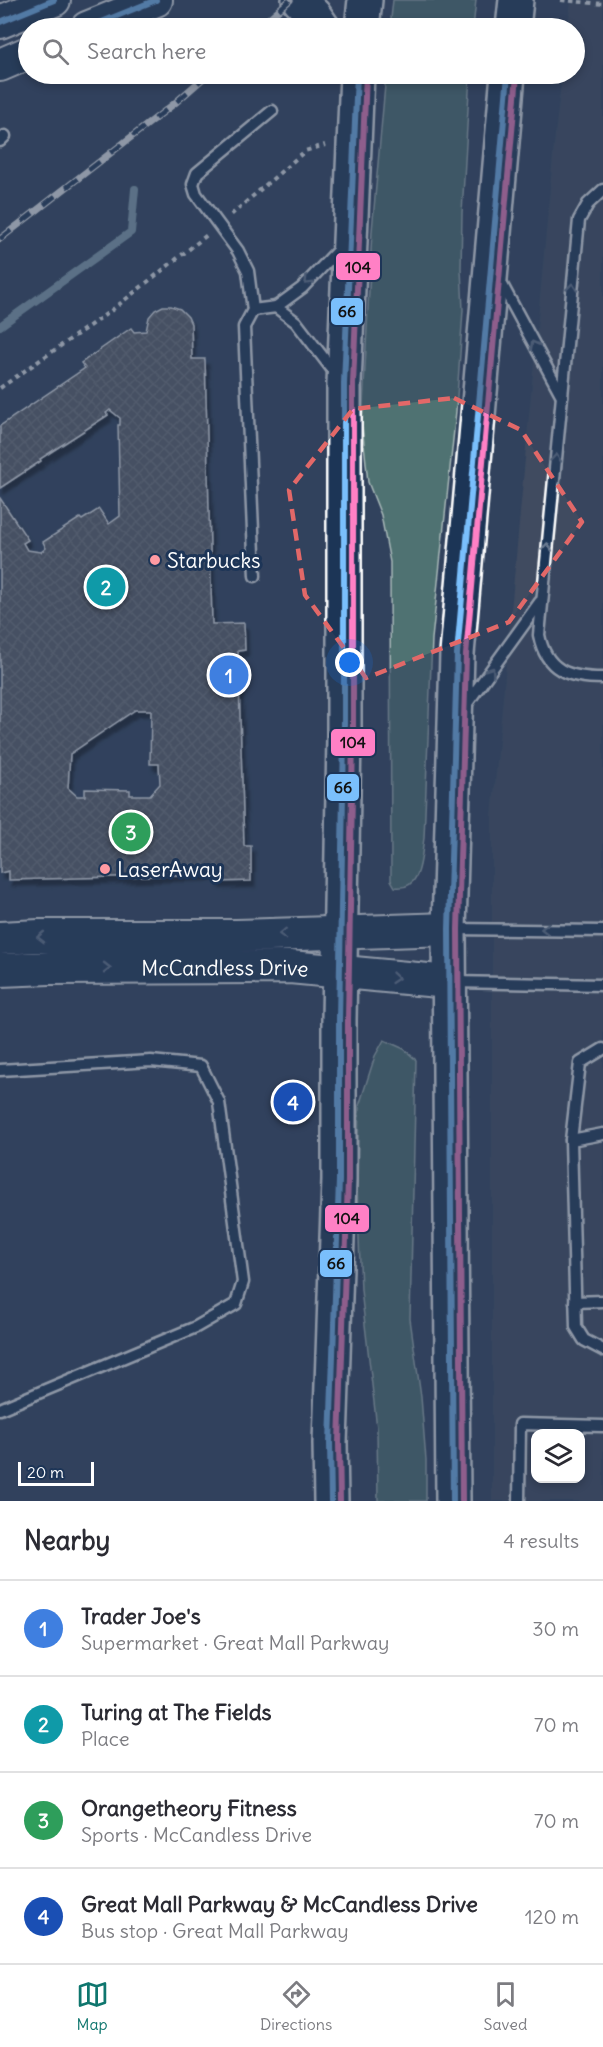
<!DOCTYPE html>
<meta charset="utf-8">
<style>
:root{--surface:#fff;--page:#f2f2f3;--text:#2b2b33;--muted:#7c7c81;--line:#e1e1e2;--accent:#0f766e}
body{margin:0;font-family:Delius,sans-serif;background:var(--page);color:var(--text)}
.controls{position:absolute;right:18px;bottom:18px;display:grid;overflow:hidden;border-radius:12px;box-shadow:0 3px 9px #0003}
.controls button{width:54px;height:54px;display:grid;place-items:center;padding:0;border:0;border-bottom:2px solid var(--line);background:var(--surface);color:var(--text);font:30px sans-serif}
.scale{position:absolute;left:18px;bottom:15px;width:76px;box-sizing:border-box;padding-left:6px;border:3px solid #fff;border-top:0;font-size:16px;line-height:21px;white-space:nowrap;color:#fff;-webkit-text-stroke:4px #1d3557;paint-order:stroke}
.you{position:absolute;left:350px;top:663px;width:21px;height:21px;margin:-15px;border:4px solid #fff;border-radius:50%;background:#1a73e8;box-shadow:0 0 0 9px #1a73e833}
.badge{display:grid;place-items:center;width:39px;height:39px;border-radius:50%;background:var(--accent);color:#fff;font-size:20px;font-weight:700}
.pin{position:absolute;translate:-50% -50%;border:3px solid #fff;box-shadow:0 2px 6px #0006}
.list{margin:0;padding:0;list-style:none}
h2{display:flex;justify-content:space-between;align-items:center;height:78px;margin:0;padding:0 24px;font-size:26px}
h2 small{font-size:20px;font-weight:400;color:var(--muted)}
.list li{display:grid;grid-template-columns:39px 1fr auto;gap:18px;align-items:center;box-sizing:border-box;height:96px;padding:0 24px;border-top:2px solid var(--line)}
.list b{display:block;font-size:22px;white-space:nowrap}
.list p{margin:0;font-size:20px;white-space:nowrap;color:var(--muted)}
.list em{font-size:20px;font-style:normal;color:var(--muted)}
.icon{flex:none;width:33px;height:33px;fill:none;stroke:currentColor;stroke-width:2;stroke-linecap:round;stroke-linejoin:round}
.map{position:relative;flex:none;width:603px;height:1501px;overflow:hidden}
.search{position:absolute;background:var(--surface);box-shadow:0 3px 9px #0003;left:18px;right:18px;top:18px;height:66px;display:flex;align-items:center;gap:15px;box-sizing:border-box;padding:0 21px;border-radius:33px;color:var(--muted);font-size:22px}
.sheet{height:462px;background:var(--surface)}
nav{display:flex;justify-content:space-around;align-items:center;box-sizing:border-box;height:84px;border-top:2px solid var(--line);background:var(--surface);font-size:16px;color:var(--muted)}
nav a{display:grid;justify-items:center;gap:3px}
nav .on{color:var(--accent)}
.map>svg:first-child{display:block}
.built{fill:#3f4c61;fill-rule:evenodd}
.grass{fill:#507272;stroke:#a8b8b8;stroke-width:1.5}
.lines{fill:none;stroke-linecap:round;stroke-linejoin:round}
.stream{stroke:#8ea9b8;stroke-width:8}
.building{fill:url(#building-cross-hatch);stroke:#fff;stroke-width:1.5;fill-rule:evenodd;filter:url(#shadow)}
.service-casing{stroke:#fff;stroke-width:15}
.secondary-casing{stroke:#fff;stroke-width:36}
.primary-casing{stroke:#fff;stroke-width:38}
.path{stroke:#fff;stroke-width:4;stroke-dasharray:4.5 4.5;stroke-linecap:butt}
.service{stroke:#1d3557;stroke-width:10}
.secondary{stroke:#1d3557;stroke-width:32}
.primary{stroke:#1d3557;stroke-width:33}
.rail-casing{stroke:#fff;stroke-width:7}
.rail{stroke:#1d3557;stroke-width:4.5;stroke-dasharray:14;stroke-linecap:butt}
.bus-1-casing{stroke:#1d3557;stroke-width:10}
.bus-2-casing{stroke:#1d3557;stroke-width:10}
.bus-1{stroke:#7abffc;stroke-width:6}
.bus-2{stroke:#ff80c5;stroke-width:6}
.oneway{stroke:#6c7c92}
.marked{fill:none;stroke:#e26868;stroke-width:4.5;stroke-dasharray:12 8;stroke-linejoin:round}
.poi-dot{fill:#ff9aa2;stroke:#1d3557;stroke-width:2}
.labels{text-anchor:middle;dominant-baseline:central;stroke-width:6;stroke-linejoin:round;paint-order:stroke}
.poi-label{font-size:21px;fill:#fff;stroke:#1d3557;text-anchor:start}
.street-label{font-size:21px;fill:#fff;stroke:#1d3557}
.line-badge{stroke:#1d3557;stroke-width:2}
.pale-badge-label{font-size:16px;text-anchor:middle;font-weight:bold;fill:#111}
</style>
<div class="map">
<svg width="603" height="1501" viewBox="0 0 603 1501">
<defs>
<pattern id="building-cross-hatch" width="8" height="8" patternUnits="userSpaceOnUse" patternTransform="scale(1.5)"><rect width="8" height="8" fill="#60626a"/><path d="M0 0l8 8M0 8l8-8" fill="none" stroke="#787a80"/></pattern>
<filter id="shadow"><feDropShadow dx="3.5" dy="6" stdDeviation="1.5" flood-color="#0009"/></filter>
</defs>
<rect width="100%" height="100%" fill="#31425d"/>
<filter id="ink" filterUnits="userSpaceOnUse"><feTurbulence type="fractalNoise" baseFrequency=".0167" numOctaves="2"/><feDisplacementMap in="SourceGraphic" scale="12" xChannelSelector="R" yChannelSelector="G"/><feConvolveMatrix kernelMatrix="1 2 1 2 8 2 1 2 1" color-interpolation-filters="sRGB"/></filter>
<g filter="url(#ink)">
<path class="built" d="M571,0H603V1501H492V816L555,134L562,74H574V28H568ZM536,1434H580V1478H536Z"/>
<g class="grass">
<polygon points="393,0 476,0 473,28 390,28"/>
<path d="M386,74H470L462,213L461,269L463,310L456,411L432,639L424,838C421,857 422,891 395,887L391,880L390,562L381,515L368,482L362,425L372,231Z"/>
<polygon points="384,1040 404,1049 416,1060 410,1319 421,1397 426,1460 426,1501 378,1501 377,1428 361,1290 357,1186 359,1106 375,1056"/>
</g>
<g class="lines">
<polyline class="stream" points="0,326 131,232 135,189"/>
</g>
<path class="building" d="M163,306H171L180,309L188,317L191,324L192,359H205L212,624L244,623L245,650L238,651L244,846H251V881L216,882V874L9,880V871L0,873V498L28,540L23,543L27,550L41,552L46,548L43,542L80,518L82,520L99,509L109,524L120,516L118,425H120V418L110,410L106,413L108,415L40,459L41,461L0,488V426L85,368L81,363L131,328L134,332L146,331L149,317L155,310ZM135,710H151L150,764H159L160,784L150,795H130V790L85,789V796H77L68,788L70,754Z"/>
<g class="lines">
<defs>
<g id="service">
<polyline points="272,111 197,173 193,184 196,194 238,251 248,271 253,310 276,307"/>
<polyline points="0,141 5,136"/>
<path d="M603,190L588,204L579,220L539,635C546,671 569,678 603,678"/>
<polyline points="500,281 562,396"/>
<polyline points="253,310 244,327 255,576"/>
<polyline points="335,373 296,322 276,307 302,288 342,246"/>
<polyline points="465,706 540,602"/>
<polyline points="453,929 603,931"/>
<polyline points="453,982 603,985"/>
<polyline points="0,1070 151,1061 201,1066 219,1102 243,1282 236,1304 196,1327 0,1409"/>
<polyline points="603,1134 571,1140 576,1327 584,1340 603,1350"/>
<polyline points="571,1140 580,1063 603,1049"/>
<polyline points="575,1302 603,1301"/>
<polyline points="519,1501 520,1424 603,1426"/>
</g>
<g id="secondary">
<polyline points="0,22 54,0"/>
<polyline points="87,28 156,0"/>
<polyline points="0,65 28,53"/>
<polyline points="0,938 39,936 237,936 449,929"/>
<path id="s1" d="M0,970L49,968L290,967L449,982"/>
</g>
<g id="primary">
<polyline points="299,0 314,15 323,28"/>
<polyline points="362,28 365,0"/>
<polyline points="513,28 516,0"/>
<polyline points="331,1501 330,1443 339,1180 339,1020 344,736 344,384 357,74"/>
<polyline points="453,1501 449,929 457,654 508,74"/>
</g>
</defs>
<use href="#service" class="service-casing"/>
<use href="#secondary" class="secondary-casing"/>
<use href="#primary" class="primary-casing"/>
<g class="path">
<polyline points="561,0 603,4"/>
<polyline points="231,215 305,151 325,145"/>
<polyline points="0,388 112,310 207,235"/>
</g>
<use href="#service" class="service"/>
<use href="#secondary" class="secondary"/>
<use href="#primary" class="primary"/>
<defs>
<g id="rail">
<polyline points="258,28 290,0"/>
<polyline points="0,239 175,103 208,74"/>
</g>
</defs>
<use href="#rail" class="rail-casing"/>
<use href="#rail" class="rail"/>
<defs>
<g id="bus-1">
<polyline points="0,22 54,0"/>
<polyline points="87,28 156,0"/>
<polyline points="331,1501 330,1443 339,1180 339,1020 344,736 344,384 357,74"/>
<polyline points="453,1501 449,929 457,654 508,74"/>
</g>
<g id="bus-2">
<polyline points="340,1501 339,1443 348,1180 348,1020 353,736 353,384 366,74"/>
<polyline points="462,1501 458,929 466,655 517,75"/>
</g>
</defs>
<use href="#bus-1" class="bus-1-casing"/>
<use href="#bus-2" class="bus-2-casing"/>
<use href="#bus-1" class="bus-1"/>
<use href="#bus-2" class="bus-2"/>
</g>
<defs><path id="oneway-chevron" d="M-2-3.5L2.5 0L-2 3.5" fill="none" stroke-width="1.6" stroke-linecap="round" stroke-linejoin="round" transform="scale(1.5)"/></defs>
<g class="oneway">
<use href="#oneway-chevron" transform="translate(308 281) rotate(135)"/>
<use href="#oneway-chevron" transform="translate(572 287) rotate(-84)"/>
<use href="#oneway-chevron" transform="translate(534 345) rotate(-118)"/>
<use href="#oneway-chevron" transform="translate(556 458) rotate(-85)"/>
<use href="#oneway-chevron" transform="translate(547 547) rotate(-84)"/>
<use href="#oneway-chevron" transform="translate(491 671) rotate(-54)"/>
<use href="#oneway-chevron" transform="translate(545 929) rotate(-179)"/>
<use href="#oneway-chevron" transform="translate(283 934) rotate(178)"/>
<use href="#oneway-chevron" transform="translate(41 937) rotate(179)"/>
<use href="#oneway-chevron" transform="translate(107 968)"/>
<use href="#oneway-chevron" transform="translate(395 978) rotate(5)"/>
</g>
</g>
<path d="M0 0H603V1501H0ZM454,398L521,430L582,522L509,622L366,678L305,595L289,490L353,409Z" fill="#31425d" fill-opacity=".55" fill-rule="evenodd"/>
<path class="marked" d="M454,398L521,430L582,522L509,622L366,678L305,595L289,490L353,409Z"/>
<g class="poi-dot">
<circle cx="155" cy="560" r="6"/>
<circle cx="105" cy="869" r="6"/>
</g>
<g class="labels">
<g class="poi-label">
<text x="167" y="560">Starbucks</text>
<text x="117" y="869">LaserAway</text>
</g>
<g class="street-label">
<text stroke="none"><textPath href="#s1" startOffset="225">McCandless Drive</textPath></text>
</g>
</g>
<g class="line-badge">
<rect x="335" y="252" width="46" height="29" rx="6" fill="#ff80c5"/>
<rect x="330" y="297" width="34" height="29" rx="6" fill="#7abffc"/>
<rect x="330" y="728" width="46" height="29" rx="6" fill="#ff80c5"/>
<rect x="326" y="773" width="34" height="29" rx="6" fill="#7abffc"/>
<rect x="324" y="1204" width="46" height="29" rx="6" fill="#ff80c5"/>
<rect x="319" y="1249" width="34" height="29" rx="6" fill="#7abffc"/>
</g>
<g class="pale-badge-label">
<text x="358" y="273">104</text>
<text x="347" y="317">66</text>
<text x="353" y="748">104</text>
<text x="343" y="793">66</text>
<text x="347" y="1224">104</text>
<text x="336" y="1269">66</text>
</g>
</svg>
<div class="controls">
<button><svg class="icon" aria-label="layers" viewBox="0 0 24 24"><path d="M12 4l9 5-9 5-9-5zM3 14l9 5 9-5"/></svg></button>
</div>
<div class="scale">20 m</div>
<div class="you"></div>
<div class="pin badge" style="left:229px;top:675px;background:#3f7fe0">1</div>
<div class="pin badge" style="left:106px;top:587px;background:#0f9aa8">2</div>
<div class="pin badge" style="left:131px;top:832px;background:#2e9e5b">3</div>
<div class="pin badge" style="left:293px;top:1102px;background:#1a4fb4">4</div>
<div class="search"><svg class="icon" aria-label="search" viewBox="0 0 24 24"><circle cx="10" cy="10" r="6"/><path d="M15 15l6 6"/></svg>Search here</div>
</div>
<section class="sheet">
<h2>Nearby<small>4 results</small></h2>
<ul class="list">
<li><span class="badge" style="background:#3f7fe0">1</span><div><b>Trader Joe's</b><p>Supermarket · Great Mall Parkway</p></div><em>30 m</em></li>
<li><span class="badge" style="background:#0f9aa8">2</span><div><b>Turing at The Fields</b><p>Place</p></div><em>70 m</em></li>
<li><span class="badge" style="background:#2e9e5b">3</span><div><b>Orangetheory Fitness</b><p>Sports · McCandless Drive</p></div><em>70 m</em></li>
<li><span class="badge" style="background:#1a4fb4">4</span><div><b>Great Mall Parkway &amp; McCandless Drive</b><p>Bus stop · Great Mall Parkway</p></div><em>120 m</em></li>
</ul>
</section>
<nav>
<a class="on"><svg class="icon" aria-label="map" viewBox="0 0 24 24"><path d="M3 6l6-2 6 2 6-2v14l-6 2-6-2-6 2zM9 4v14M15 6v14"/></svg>Map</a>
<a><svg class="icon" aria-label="directions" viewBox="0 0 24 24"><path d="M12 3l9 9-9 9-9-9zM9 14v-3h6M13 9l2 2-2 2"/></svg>Directions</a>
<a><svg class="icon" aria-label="saved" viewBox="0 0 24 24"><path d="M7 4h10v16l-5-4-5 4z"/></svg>Saved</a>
</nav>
